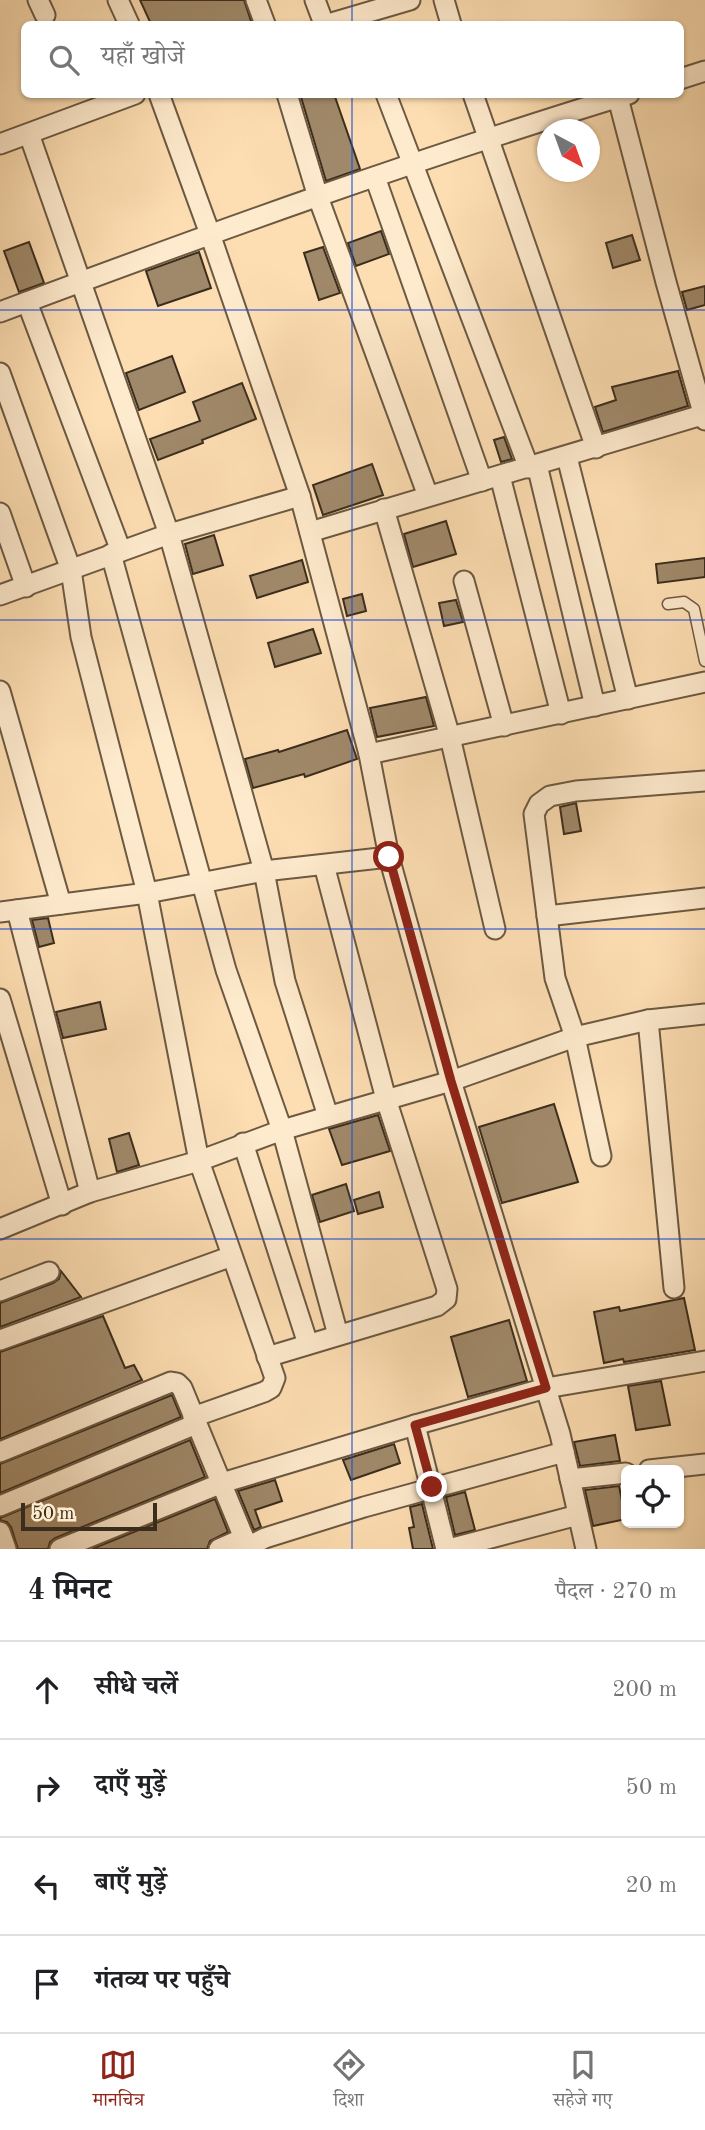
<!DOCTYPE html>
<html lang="hi">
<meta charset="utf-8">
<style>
:root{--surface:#fff;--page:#f2f2f2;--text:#202124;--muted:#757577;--line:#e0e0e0;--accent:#8f2418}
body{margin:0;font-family:"Old Standard TT","Noto Serif Devanagari",serif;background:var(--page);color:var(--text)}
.controls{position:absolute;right:21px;bottom:21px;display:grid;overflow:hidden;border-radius:10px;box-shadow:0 2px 5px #0004}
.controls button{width:63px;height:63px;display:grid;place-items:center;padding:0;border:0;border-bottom:2px solid var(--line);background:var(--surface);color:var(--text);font:35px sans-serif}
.compass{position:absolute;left:537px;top:119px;width:63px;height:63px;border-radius:50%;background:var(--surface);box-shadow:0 2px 5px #0004;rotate:139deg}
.scale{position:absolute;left:21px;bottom:18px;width:136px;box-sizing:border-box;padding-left:7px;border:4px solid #3b2d1d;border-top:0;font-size:19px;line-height:24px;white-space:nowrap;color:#3b2d1d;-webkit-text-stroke:5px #feeacd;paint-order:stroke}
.stop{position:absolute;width:21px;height:21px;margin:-16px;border:5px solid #8f2418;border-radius:50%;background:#fff}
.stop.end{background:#8f2418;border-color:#fff;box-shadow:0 2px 7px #0008}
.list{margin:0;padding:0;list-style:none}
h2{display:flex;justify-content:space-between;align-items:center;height:91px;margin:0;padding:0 28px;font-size:30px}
h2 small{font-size:23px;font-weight:400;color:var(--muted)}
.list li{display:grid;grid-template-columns:46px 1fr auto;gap:21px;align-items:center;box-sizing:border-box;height:98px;padding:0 28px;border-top:2px solid var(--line)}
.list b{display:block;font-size:26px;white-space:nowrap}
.list em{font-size:23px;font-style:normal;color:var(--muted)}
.icon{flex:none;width:38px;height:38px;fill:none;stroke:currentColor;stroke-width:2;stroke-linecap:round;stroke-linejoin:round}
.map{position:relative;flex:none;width:705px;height:1549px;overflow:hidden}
.search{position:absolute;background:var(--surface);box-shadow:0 2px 5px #0004;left:21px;right:21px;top:21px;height:77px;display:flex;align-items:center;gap:18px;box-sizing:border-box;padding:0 24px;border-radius:10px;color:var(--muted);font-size:26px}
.sheet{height:483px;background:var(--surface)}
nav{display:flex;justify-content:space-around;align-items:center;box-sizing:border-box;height:98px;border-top:2px solid var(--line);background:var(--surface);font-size:19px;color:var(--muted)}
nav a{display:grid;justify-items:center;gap:4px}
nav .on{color:var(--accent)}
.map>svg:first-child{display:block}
.building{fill:#a0896a;stroke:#3b2d1d;stroke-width:2}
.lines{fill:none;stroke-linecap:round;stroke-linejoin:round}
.lane-casing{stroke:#6c5942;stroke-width:13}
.street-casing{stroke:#6c5942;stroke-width:23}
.lane{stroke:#feeacd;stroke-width:10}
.street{stroke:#feeacd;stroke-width:19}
.route{stroke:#8f2418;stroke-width:9}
.grid{fill:none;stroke:#1d4ed8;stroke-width:2;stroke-opacity:0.55}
</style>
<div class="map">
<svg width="705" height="1549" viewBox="0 0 705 1549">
<rect width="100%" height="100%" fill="#fddeb2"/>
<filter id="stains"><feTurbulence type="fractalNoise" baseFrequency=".00286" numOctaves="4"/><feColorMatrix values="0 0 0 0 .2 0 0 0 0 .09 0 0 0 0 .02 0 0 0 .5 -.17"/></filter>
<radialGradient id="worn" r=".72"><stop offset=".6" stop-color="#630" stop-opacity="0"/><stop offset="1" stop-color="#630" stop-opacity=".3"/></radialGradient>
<g class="building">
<polygon points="140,0 244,0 252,24 151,24"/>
<polygon points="308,94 334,94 360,169 326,181 301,97"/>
<polygon points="381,231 389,254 356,266 348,243"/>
<polygon points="632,235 640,260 613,268 606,243"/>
<polygon points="29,242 44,283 19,292 4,251"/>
<polygon points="323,247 340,293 319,300 304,253"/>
<polygon points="199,252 211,288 158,306 146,271"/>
<polygon points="705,286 705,305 687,310 682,292"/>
<polygon points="172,356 185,392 139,410 126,373"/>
<polygon points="678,371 688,406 603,432 595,407 616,400 612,387"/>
<polygon points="242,383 256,419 202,440 203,443 158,460 150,439 200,421 193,402"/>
<polygon points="504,437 512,459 501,462 494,440"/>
<polygon points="372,464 383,495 323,515 313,485"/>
<polygon points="446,521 456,554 413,567 404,534"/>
<polygon points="214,535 223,565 193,574 185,544"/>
<polygon points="705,558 705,577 658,583 656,564"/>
<polygon points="302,560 308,582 257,598 250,576"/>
<polygon points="362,594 366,611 347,616 343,599"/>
<polygon points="456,600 463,622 444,626 439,603"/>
<polygon points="313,629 321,653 275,667 268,643"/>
<polygon points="426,697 434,726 377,737 370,708"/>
<polygon points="347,730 357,759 305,777 304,774 253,788 245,759 278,750 279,752"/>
<polygon points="576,803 581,831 564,834 560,807"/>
<polygon points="48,918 54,943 39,947 32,920"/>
<polygon points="100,1002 106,1029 63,1038 56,1012"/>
<polygon points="554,1104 578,1182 502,1203 479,1127"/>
<polygon points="378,1115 390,1151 342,1165 329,1129"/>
<polygon points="129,1133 139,1165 117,1172 109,1139"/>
<polygon points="346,1184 354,1211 320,1222 312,1195"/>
<polygon points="379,1192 383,1207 358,1214 354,1200"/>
<polygon points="61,1271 81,1297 0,1327 0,1303 53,1283 59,1279"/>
<polygon points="684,1298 695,1350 624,1362 623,1359 604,1363 594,1312 619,1307 620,1311"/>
<polygon points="103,1316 125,1368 134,1365 142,1380 0,1439 0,1352"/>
<polygon points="509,1320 527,1381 468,1397 451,1337"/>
<polygon points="661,1381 670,1425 636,1430 628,1386"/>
<polygon points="172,1395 181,1417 0,1493 0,1464"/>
<polygon points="615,1435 620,1461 580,1466 574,1442"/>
<polygon points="190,1440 205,1477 55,1538 50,1542 48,1549 18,1549 11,1527 7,1522 0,1520 0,1518"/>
<polygon points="394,1444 400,1463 351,1480 343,1460"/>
<polygon points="275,1480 282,1501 255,1510 261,1527 254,1530 238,1491"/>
<polygon points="619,1486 626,1519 593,1526 585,1490"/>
<polygon points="465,1492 475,1530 455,1535 446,1497"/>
<polygon points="215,1499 228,1532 210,1541 207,1549 92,1549"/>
<polygon points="422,1504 433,1549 413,1549 409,1528 414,1527 410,1507"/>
</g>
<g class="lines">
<defs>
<polyline id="lane" points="668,604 684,602 694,609 705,661"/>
<g id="street">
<polyline points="38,0 45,15"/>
<polyline points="118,0 129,24"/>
<polyline points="256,0 265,24"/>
<polyline points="315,0 324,24"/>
<polyline points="444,0 451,24"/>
<polyline points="328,24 410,0"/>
<polyline points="680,79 705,71"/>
<polyline points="159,94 210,234 300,496 369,754 389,857 451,1081 560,1434 586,1549"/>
<polyline points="287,94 318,197 428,496"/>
<polyline points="386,94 529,468"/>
<polyline points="473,94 596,448"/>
<polyline points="618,98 666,282 705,420"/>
<polyline points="29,134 169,534 264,871 285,981 328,1116"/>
<polyline points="0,144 135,94"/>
<polyline points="375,177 482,481"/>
<polyline points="27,302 121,551"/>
<path d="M0,312C208,234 416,159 629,94"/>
<polyline points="0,373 71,570 81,637 147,893 199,1161 275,1378 271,1388 264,1392 193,1417"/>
<polyline points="567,457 628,699"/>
<polyline points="537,465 595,706"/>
<polyline points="500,476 561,714"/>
<polyline points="384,509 450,737 495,929"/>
<polyline points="0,513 26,587"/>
<polyline points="310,532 705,414"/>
<polyline points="111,554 226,970 282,1130 338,1335"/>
<polyline points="464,581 504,726"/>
<polyline points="0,595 169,534 300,496"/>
<polyline points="0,691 61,904"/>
<polyline points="369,754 705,682"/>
<polyline points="17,910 90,1192"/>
<polyline points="0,912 147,893 264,871 389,857"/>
<polyline points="547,916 705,898"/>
<polyline points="0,999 62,1205"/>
<polyline points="648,1020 674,1288"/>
<polyline points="243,1143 308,1344"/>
<polyline points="601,1156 575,1037 555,978 534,814 539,804 550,796 576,791 705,781"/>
<polyline points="0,1229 90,1192 199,1161 282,1130 451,1081 575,1037 648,1020 705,1014"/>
<polyline points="0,1291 49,1272"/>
<polyline points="0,1340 232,1256"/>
<polyline points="267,1357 437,1306 446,1299 447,1289 386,1099 324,865"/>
<polyline points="415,1425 446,1549"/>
<polyline points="0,1452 171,1382 177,1383 182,1388 244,1538"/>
<polyline points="649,1470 705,1464"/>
<polyline points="570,1479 626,1473"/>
<polyline points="0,1506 196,1424"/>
<polyline points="0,1532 6,1549"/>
<polyline points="60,1549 222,1483 415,1425 546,1388 705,1361"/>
<polyline points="219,1549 244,1538 247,1547 265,1538 364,1507 564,1452"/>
<polyline points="449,1549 578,1515"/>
</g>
</defs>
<use href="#lane" class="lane-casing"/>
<use href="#street" class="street-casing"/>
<use href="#lane" class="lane"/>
<use href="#street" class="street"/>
</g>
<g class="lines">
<polyline class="route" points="389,857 451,1081 546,1388 415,1425 432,1487"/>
</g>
<path class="grid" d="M352,0V24M352,94V1549M0,310H705M0,620H705M0,929H705M0,1239H705"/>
<rect width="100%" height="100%" filter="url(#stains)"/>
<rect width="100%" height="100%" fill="url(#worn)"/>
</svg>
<div class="controls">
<button><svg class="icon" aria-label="locate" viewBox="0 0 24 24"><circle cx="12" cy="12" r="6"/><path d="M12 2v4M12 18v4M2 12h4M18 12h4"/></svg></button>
</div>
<svg class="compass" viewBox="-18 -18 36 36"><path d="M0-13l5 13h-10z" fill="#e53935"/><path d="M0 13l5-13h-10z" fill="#757577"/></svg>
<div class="scale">50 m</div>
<div class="stop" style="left:389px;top:857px"></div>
<div class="stop end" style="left:432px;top:1487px"></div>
<div class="search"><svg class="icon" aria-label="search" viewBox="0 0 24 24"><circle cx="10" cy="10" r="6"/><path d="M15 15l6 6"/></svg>यहाँ खोजें</div>
</div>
<section class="sheet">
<h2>4 मिनट<small>पैदल · 270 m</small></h2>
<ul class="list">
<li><svg class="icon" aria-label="ahead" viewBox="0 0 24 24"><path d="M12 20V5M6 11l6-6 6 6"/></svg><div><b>सीधे चलें</b></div><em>200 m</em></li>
<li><svg class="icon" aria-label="right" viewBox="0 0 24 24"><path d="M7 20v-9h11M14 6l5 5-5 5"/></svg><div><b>दाएँ मुड़ें</b></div><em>50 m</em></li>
<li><svg class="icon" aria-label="left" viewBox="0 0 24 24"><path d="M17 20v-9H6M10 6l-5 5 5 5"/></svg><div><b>बाएँ मुड़ें</b></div><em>20 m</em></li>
<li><svg class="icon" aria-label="arrive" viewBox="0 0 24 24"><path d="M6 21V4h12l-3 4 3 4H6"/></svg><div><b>गंतव्य पर पहुँचे</b></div></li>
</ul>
</section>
<nav>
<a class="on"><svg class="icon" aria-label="map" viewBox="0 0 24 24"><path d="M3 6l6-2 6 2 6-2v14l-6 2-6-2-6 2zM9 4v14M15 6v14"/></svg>मानचित्र</a>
<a><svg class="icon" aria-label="directions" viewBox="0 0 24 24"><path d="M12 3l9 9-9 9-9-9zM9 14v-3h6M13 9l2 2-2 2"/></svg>दिशा</a>
<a><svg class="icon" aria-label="saved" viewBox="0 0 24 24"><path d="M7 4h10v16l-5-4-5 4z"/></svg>सहेजे गए</a>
</nav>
